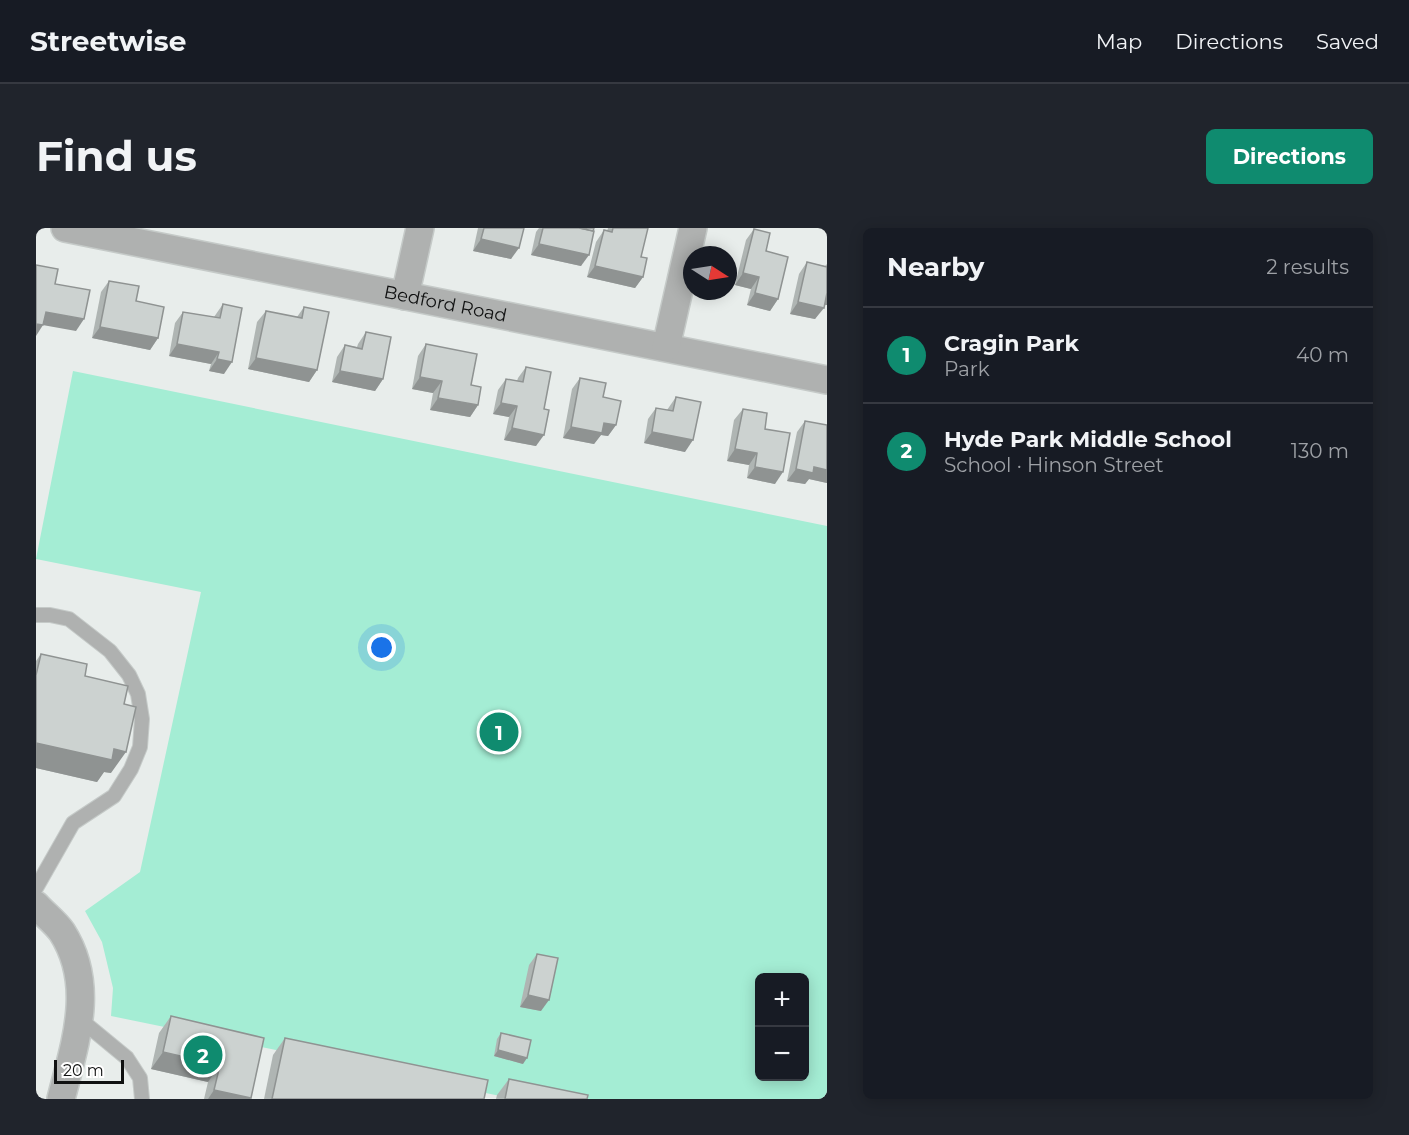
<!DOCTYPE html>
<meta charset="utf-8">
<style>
:root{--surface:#171b24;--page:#20242c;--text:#f1f3f6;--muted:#9ea1a6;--line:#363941;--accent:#0f8b6f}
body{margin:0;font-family:Montserrat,sans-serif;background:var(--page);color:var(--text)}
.controls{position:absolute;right:18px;bottom:18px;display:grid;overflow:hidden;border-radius:9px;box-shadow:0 3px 15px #0003}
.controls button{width:54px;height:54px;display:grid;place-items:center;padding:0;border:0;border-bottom:2px solid var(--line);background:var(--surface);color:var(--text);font:30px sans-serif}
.compass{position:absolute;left:647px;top:18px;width:54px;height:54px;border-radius:50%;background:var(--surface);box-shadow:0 3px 15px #0003;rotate:102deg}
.scale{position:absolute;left:18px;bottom:15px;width:70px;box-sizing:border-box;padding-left:6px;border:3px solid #101111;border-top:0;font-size:16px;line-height:21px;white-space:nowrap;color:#101111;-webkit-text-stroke:4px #fff;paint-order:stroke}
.you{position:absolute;left:346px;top:420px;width:21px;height:21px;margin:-15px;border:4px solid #fff;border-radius:50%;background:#1a73e8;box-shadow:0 0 0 9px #1a73e833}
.badge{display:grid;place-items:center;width:39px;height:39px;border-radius:50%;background:var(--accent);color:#fff;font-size:20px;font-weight:700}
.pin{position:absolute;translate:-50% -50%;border:3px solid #fff;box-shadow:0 2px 6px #0006}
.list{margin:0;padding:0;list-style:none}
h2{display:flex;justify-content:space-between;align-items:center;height:78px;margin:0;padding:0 24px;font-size:26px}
h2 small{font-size:20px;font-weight:400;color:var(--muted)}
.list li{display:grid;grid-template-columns:39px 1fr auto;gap:18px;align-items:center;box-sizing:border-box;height:96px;padding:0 24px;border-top:2px solid var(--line)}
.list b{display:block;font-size:22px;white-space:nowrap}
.list p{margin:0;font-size:20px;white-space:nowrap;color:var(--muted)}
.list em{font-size:20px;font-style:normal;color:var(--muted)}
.map{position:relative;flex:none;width:791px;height:871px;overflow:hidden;border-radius:9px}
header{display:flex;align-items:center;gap:36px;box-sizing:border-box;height:84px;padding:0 30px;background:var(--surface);border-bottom:2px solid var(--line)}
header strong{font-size:28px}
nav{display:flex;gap:33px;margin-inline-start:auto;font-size:21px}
.intro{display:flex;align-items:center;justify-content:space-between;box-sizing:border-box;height:144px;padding:0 36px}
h1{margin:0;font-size:42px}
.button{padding:15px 27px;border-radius:9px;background:var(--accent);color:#fff;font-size:21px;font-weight:700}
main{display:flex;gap:36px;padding:0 36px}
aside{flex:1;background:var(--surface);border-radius:9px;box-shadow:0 3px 15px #0003}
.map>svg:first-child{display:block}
.green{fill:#a4edd4;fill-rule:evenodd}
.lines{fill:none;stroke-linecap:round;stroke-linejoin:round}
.lane-casing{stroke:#c5cac8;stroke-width:16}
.street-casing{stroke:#c5cac8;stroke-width:30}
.lane{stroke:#afb1b0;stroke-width:14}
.street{stroke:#afb1b0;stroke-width:27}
.wall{fill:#afb5b3}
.shaded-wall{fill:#8f9392}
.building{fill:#ccd2d0;stroke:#8f9392;stroke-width:1.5}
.labels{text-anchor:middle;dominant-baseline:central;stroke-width:5;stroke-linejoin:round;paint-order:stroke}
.street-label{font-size:18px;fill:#101111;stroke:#fff}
</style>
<header>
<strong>Streetwise</strong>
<nav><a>Map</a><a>Directions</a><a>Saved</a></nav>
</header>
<div class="intro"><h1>Find us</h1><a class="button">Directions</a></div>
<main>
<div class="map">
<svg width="791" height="871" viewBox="0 0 791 871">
<rect width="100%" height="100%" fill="#e8edeb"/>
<path class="green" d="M37,143L791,298V871H479L75,788L77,760L66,714L49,683L104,644L165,364L0,331ZM724,750H768V848H724Z"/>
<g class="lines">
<defs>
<g id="lane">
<polyline points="0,387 14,387 33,391 74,423 93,447 102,466 106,491 104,519 95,541 78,568 37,595 0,660"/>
<polyline points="45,792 91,830 104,850 106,871"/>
</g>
<g id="street">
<path id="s1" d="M29,0L791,152"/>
<polyline points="369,68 384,0"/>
<polyline points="630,119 657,0"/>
<path d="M0,677C8,686 19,694 26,704C60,757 39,815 25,871"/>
</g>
</defs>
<use href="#lane" class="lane-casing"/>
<use href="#street" class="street-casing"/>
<use href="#lane" class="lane"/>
<use href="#street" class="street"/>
</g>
<g class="wall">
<polygon points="442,0 488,0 475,31 437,23"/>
<polygon points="503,0 558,0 545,38 495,27 500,4"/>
<polygon points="572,0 612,0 605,29 607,49 599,60 551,49 560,14 568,2 571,3"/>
<polygon points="718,1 730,23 742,71 734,83 711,77 715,61 699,57 710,12"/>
<polygon points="771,34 789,38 791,36 791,77 788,77 779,91 754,86 763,46"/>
<polygon points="73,53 100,73 122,110 114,122 56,110 65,64"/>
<polygon points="187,76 188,146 173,143 175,136 133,128 139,95 147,84 178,89"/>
<polygon points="268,79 281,142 273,154 212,141 221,94 230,83 261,89"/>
<polygon points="330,104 347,151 339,163 296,154 301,129 309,117 321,119 322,116"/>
<polygon points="390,116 435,157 442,177 434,189 394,182 397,165 376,161 382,128"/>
<polygon points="490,139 508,181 500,218 468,212 473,189 457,186 462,162 470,151 481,153 482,150"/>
<polygon points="544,150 567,169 580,197 572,208 565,207 558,216 527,210 536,161"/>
<polygon points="640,169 649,224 608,215 612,191 620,180 631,182"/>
<polygon points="707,181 729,201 739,256 711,250 713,237 691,233 698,192"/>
<polygon points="769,193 791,197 791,255 773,251 769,256 751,253 761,204"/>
<polygon points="5,426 49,448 75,545 68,544 61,554 0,540 0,433"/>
<polygon points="501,726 505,783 484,779 493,737"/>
<polygon points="135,788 228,810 214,871 168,871 172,854 115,841 123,805"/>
<polygon points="465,805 487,836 458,828 461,811"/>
<polygon points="249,810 448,871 228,871 237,827"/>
<polygon points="473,851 551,871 460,871 461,867"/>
</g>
<g class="shaded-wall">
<polygon points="445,11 483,20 475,31 437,23"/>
<polygon points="503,16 553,27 545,38 495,27"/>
<polygon points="559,38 607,49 599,60 551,49"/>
<polygon points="707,45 723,49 715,61 699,57"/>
<polygon points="791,64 791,77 783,76"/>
<polygon points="719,65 742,71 734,83 711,77"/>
<polygon points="762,74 788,80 779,91 754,86"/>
<polygon points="10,84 48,91 40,103 1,96"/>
<polygon points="0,96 7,97 0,108"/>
<polygon points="64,99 122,110 114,122 56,110"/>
<polygon points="141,116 183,124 175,136 133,128"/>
<polygon points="220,130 281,142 273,154 212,141"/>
<polygon points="181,131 196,134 188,146 173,143"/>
<polygon points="304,143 347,151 339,163 296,154"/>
<polygon points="384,149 406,153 397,165 376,161"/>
<polygon points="402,170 442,177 434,189 394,182"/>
<polygon points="465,175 481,178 473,189 457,186"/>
<polygon points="568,195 580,197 572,208 565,207 558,216 527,210 535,199"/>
<polygon points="476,200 508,207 500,218 468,212"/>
<polygon points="616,204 657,212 649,224 608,215"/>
<polygon points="699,221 721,225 713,237 691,233"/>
<polygon points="719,239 747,244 739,256 711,250"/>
<polygon points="778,239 791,242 791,255 773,251 769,256 751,253 760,241"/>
<polygon points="0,515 78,521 90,524 75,545 68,544 61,554 0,540"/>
<polygon points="492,767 513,772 505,783 484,779"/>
<polygon points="462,822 491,830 487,836 458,828"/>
<polygon points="127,824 184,837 172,854 115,841"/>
<polygon points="178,862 215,870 214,871 172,871"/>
</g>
<g class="building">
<polygon points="448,0 488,0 483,20 445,11"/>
<polygon points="507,0 543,0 558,3 553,27 503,16"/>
<polygon points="544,0 558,0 557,3"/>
<polygon points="577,0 612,0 605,29 611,30 607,49 559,38 568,2 576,4"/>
<polygon points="718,1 734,5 730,23 752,29 742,71 719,65 723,49 707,45"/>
<polygon points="771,34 791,39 791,65 788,80 762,74"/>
<polygon points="0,37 22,41 19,56 54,62 48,91 10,84 7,97 0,96"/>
<polygon points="73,53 103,58 100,73 128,79 122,110 64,99"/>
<polygon points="187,76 206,80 196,134 181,131 183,124 141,116 147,84 184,90"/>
<polygon points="268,79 293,84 281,142 220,130 230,83 266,90"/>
<polygon points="330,104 355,109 347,151 304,143 309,117 326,121"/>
<polygon points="390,116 441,126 435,157 445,159 442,177 402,170 406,153 384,149"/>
<polygon points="490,139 515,144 508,181 513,182 508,207 476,200 481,178 465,175 470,151 487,154"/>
<polygon points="544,150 570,155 567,169 585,173 580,197 568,195 566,205 535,199"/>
<polygon points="640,169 665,174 657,212 616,204 620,180 637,183"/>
<polygon points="707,181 731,185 729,201 754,205 747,244 719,239 721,225 699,221"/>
<polygon points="769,193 791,197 791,242 778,239 777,245 760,241"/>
<polygon points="5,426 51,436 49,448 92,458 88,476 100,479 90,524 78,521 76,532 0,515 0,447"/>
<polygon points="501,726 522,730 513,772 492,767"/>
<polygon points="135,788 228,810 215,870 178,862 184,837 127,824"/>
<polygon points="465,805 495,812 491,830 462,822"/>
<polygon points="249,810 452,852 448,871 236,871"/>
<polygon points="473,851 552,867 551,871 469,871"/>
</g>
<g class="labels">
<g class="street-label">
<text stroke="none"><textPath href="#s1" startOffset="388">Bedford Road</textPath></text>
</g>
</g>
</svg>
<div class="controls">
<button>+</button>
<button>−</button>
</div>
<svg class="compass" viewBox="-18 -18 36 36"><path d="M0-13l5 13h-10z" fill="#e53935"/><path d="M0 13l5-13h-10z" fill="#9ea1a6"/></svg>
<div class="scale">20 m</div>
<div class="you"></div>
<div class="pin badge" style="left:463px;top:504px">1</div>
<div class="pin badge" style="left:167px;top:827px">2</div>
</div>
<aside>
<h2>Nearby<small>2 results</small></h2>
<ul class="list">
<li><span class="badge">1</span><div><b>Cragin Park</b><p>Park</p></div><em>40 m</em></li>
<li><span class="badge">2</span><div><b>Hyde Park Middle School</b><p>School · Hinson Street</p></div><em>130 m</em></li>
</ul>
</aside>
</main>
